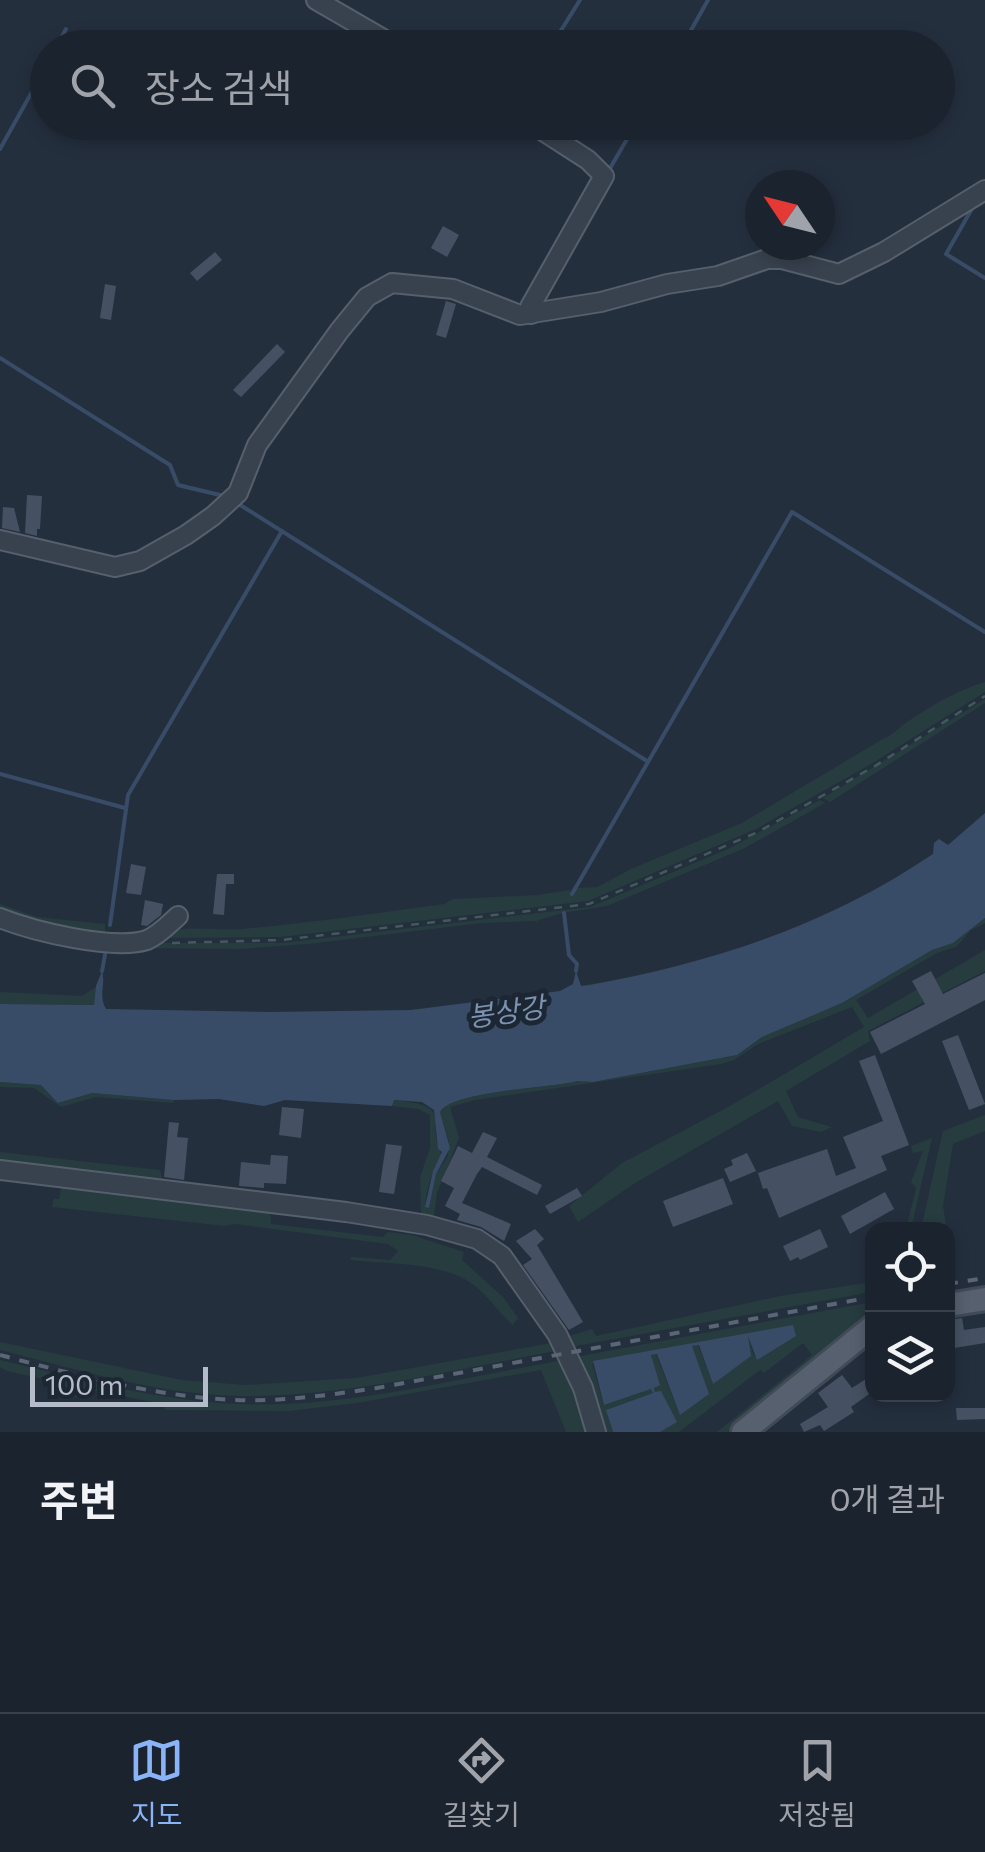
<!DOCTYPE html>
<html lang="ko">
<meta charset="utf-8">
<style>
:root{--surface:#1b232e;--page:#282f3a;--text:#f1f3f6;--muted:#a0a4aa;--line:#39404a;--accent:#8ab4f8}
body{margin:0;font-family:Commissioner,"Noto Sans KR",sans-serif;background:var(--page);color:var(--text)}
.controls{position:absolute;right:30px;bottom:30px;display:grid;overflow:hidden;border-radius:20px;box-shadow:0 5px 15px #0003}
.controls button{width:90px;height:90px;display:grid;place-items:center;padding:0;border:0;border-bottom:2px solid var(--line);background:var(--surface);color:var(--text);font:50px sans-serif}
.compass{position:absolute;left:745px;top:170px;width:90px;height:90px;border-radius:50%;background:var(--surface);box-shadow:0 5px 15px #0003;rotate:305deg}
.scale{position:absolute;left:30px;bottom:25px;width:178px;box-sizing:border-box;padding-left:10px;border:5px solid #b4bcc9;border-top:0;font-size:28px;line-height:35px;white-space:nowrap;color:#b4bcc9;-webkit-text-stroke:8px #1d2633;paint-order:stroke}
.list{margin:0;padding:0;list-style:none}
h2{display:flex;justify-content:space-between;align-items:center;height:130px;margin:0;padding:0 40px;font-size:42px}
h2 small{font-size:32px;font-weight:400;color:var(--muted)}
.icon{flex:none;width:55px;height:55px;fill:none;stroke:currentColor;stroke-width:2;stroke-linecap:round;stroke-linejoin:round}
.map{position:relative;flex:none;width:985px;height:1432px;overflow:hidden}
.search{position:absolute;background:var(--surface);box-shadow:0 5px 15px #0003;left:30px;right:30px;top:30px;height:110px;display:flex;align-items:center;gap:25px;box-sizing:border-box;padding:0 35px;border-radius:55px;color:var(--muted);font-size:38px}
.sheet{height:280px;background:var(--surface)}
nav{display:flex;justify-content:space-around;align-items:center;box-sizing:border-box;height:140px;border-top:2px solid var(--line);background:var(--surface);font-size:28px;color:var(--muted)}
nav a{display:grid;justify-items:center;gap:5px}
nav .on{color:var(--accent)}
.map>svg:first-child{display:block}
.green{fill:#263c3f}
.water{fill:#394c67}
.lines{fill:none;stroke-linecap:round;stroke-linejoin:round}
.stream{stroke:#394c67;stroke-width:4}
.building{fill:#455162}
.minor-casing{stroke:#565f6c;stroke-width:22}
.major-casing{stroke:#414a57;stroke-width:28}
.path{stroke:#44595c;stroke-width:2.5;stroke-dasharray:8 8;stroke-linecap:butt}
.minor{stroke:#38414e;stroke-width:18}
.major{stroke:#56606e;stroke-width:22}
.rail{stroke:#5a6575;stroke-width:4;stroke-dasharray:10 10;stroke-linecap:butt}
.labels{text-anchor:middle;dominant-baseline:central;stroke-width:10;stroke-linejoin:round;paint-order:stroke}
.water-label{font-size:28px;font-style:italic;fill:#7c92b1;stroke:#1d2633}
</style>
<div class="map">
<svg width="985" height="1432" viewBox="0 0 985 1432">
<rect width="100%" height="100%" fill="#242f3e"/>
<g class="green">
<path d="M985,682V692L873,763L756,829L588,901L281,937L153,938C178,922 214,932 243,929C310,923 377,913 444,904L453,899L538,895L570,890L573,895L576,888L597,887L633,868L742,823L881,740C892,736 897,729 907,722C933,705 955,691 985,682Z"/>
<polygon points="985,699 985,703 830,802 823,798"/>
<polygon points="820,800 825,803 745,848 607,906 562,913 536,921 482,923 308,944 238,949 144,948 145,943 282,943 590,907 730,848"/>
<polygon points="0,904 37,917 105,924 105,938 0,915"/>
<path d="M985,918V923L971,930L956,947L937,953L856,1000L868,1018L985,950V971L868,1031L870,1041L786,1091L798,1117L832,1127L821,1132L792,1126L778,1101L635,1183L578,1222L569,1206L622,1163L730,1106L864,1027L852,1007L758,1044L734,1060L721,1064L475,1100L450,1107L459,1138L437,1193L434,1216L421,1215L420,1177L430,1148V1115L418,1109L392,1106L394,1100C456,1107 424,1116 442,1156C431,1170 427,1189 425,1206L429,1208L436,1174L448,1156L449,1142L440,1112C452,1091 551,1088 578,1081L594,1082L737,1055L762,1037L842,1003L932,950L953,943Z"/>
<polygon points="96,987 94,1005 0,1004 0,992 82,996"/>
<polygon points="0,1082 41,1085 59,1103 92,1093 174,1100 173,1103 96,1097 61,1107 34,1088 0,1087"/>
<polygon points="985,1115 985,1131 953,1144 943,1206 946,1224 933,1229 921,1229 943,1131"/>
<polygon points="932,1138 911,1229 906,1229 916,1188 911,1182 923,1151 913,1153 911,1146"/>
<polygon points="0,1152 160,1170 163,1181 210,1185 241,1198 0,1167"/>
<path d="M62,1184L270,1211L271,1224L383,1237L387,1232L412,1235L464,1252L462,1260L503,1297L518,1318L513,1325C498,1312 485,1291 468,1281C436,1262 387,1264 351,1260V1257L390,1260L398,1251L388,1244L234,1224L225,1226L52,1207L54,1199H59Z"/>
<polygon points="872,1282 872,1292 571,1347 566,1337 592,1329 596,1336 780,1296"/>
<polygon points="872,1302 872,1317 727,1432 717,1432 812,1355 803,1343 764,1373 760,1370 679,1432 660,1432 676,1421 655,1393 654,1388 659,1385 651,1355 656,1354 680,1415 692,1346 698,1345 713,1383 748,1336 754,1356 793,1326 592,1364 604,1405 651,1389 653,1393 606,1410 613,1432 599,1432 575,1357"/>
<path d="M0,1342L182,1380L245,1385L356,1378L557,1342L561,1350C457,1369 348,1397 242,1396C159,1395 79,1370 0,1350Z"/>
<path d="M0,1360C79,1379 158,1401 240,1404C348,1408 458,1378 564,1360L592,1432H566L541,1370L357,1403L289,1411L165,1410L163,1404L85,1389L77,1398L61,1383L7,1371L0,1367Z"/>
</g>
<g class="water">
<path d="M985,813V918L953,943L932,950L842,1003L762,1037L737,1055L593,1082L578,1081C551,1088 451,1091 440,1112L450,1148L436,1174L429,1208L425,1207L433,1171L442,1152L438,1149L434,1110L422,1102L394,1100L392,1106L285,1100L264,1106L219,1099L174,1100L92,1093L58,1103L41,1085L0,1082V1004L94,1005L96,986L102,971C106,985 98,995 106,1009L270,1012L411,1010L560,991L573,984L576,971L581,986L589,985C712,963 828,925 933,854L934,843L939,839L948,845Z"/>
<polygon points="793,1325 796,1336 757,1360 748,1336 751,1356 713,1384 699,1345 692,1346 709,1394 680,1415 657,1354 651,1355 660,1385 654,1388 655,1392 661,1391 677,1422 660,1432 613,1432 606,1410 653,1393 651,1389 604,1405 593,1361"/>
</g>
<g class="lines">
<g class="stream">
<polyline points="56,48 66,29"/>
<polyline points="550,48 580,0"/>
<polyline points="681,48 708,0"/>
<polyline points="0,149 48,63"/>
<polyline points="609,170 637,122"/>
<polyline points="973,207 946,254 985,278"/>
<polyline points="0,358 170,465 178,485 224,496"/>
<polyline points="237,503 647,761"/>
<polyline points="0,774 125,808"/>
<polyline points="572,894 792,512 985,632"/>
<polyline points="564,913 569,955 577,964 576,971"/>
<polyline points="110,925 128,795 282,531"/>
<polyline points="102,971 106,949"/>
</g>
</g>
<g class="building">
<polygon points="443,226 459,235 447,257 431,248"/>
<polygon points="215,252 222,260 197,281 190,273"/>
<polygon points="105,284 116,286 111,320 100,318"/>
<polygon points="446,301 456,304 446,338 436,335"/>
<polygon points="277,344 285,352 241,397 233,390"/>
<polygon points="27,495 42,496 40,529 37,529 37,536 25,533"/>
<polygon points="3,507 14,508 20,532 2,528"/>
<polygon points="131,864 146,867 141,895 126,893"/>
<polygon points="217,874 234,874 234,884 226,884 224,915 213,914"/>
<polygon points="145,900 163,904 161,915 147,926 141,925"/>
<polygon points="931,971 943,994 985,973 985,1000 881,1054 870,1032 925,1004 912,981"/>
<polygon points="958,1035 985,1104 969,1110 942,1041"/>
<polygon points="875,1055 909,1145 881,1156 887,1170 779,1218 767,1188 763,1189 758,1173 827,1149 836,1176 856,1168 843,1137 883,1121 859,1061"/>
<polygon points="282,1107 304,1109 301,1138 279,1135"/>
<polygon points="169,1122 179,1123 177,1137 188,1138 184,1180 164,1177"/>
<polygon points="483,1132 497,1138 487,1157 542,1185 537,1195 482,1167 477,1174 462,1203 511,1224 504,1241 481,1227 457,1220 460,1214 445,1206 454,1188 441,1181 458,1146 472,1153"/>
<polygon points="386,1144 402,1146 394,1194 379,1192"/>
<polygon points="747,1153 756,1171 730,1182 724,1169 733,1165 731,1160"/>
<polygon points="271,1155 288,1156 286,1184 264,1183 264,1188 239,1186 241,1162 270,1165"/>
<polygon points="723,1178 733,1204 673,1227 663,1201"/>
<polygon points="577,1188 582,1196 550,1214 545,1206"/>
<polygon points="885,1192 894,1209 850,1234 841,1216"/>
<polygon points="535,1229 544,1239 537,1245 583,1322 569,1330 523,1265 532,1259 516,1241"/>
<polygon points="820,1229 828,1247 800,1260 798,1257 790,1261 783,1246"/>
<polygon points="962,1318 964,1330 985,1327 985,1343 948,1349 948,1320"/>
<polygon points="842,1375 852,1388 872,1375 872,1392 851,1407 854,1412 824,1431 820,1425 804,1432 800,1424 828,1407 818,1393"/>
<polygon points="956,1408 985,1408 985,1419 957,1420"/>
</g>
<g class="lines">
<defs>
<g id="minor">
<polyline points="316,0 399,48"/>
<polyline points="529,122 588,160 604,176 530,307 531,314"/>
<polyline points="0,540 115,567 140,561 186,535 213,516 238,493 257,445 340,330 367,297 392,283 453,289 520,315 601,302 667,284 718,276 767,259 782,259 839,274 884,252 985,190"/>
<path d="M0,918C33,931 113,951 147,940C159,935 169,924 178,916"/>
<polyline points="0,1170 346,1212 427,1225 477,1239 502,1256 557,1334 583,1388 596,1432"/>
</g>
<g id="major">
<polyline points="948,1305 985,1299"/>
<polyline points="743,1432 872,1327"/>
</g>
</defs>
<use href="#minor" class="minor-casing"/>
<use href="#major" class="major-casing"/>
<polyline class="path" points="172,943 281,940 589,904 758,832 875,766 985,696"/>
<use href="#minor" class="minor"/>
<use href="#major" class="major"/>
<g class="rail">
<polyline points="948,1284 985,1278"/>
<path d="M0,1355C76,1375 153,1396 233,1400C281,1402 329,1395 377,1388L872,1297"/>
</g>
</g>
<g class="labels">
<g class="water-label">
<text transform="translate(506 1011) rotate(-8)">봉상강</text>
</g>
</g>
</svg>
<div class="controls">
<button><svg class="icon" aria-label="locate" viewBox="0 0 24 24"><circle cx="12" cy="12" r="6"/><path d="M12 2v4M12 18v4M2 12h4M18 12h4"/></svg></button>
<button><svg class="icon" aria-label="layers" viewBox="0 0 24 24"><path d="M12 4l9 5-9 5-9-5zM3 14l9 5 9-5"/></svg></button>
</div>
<svg class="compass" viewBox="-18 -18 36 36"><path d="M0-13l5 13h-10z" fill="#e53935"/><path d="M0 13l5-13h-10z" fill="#a0a4aa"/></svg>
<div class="scale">100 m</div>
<div class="search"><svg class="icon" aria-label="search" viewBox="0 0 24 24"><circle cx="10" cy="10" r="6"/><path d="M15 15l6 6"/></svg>장소 검색</div>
</div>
<section class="sheet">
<h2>주변<small>0개 결과</small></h2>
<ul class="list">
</ul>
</section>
<nav>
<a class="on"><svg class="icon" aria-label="map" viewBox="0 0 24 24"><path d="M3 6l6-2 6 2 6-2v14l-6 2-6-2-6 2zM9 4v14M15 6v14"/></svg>지도</a>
<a><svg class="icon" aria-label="directions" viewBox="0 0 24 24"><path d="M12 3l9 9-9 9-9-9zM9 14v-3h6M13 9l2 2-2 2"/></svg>길찾기</a>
<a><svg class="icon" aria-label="saved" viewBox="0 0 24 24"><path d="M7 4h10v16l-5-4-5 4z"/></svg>저장됨</a>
</nav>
